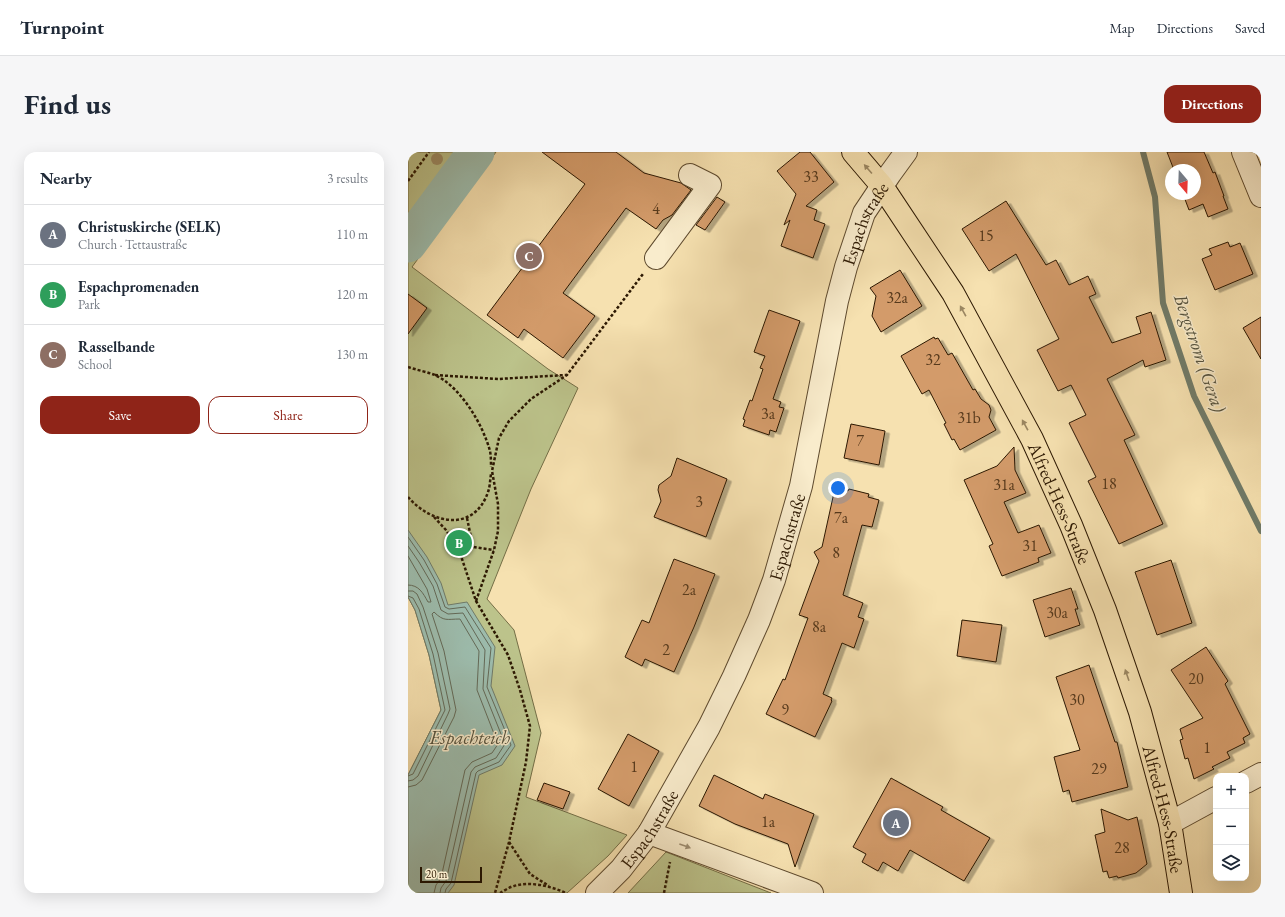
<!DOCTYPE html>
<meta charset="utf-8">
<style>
:root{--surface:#fff;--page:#f6f6f7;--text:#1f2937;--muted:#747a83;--line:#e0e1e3;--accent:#8f2418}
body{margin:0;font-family:"EB Garamond",serif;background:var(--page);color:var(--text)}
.controls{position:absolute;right:12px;bottom:12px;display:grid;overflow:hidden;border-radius:8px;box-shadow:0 4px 16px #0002}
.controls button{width:36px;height:36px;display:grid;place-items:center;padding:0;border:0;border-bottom:1px solid var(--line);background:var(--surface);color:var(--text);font:20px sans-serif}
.compass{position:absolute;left:757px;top:12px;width:36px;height:36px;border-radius:50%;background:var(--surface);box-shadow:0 4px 16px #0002;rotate:161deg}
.scale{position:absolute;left:12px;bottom:10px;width:62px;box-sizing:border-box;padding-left:4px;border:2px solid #2c1802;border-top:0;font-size:11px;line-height:14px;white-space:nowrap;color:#2c1802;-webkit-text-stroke:3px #f9eccc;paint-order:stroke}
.you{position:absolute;left:430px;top:336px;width:14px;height:14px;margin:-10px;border:3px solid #fff;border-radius:50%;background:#1a73e8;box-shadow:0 0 0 6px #1a73e833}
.badge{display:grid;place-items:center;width:26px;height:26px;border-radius:50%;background:var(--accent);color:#fff;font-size:13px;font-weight:700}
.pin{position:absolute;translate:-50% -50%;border:2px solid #fff;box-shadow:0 1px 4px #0006}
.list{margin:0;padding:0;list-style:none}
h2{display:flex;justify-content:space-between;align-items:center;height:52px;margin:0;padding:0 16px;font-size:17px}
h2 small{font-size:13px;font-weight:400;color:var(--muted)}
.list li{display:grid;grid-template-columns:26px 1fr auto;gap:12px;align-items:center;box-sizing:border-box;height:60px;padding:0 16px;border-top:1px solid var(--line)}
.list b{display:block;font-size:15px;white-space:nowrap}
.list p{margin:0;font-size:13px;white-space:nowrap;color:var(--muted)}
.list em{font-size:13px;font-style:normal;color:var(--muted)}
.actions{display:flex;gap:8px;padding:12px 16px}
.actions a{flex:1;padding:9px 0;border:1px solid var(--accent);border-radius:12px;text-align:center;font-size:14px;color:var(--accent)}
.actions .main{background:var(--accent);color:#fff}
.icon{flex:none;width:22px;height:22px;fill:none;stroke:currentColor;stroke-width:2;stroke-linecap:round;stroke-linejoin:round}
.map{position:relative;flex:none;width:853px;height:741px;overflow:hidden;border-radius:12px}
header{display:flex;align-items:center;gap:24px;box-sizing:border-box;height:56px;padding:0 20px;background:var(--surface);border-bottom:1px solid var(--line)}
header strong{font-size:19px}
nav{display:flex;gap:22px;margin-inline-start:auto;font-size:14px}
.intro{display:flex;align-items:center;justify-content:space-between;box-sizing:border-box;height:96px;padding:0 24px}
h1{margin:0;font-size:28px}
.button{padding:10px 18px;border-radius:12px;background:var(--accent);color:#fff;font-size:14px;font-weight:700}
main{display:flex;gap:24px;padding:0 24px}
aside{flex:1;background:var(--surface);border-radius:12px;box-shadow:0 4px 16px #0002}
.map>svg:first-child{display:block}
.green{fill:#bcc38b;stroke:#746e46}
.water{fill:#9dbdae;stroke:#707b69}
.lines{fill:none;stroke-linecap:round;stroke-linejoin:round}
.shore{stroke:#646a58;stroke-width:1}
.stream{stroke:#707b69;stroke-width:6}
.river{stroke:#9dbdae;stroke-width:37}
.building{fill:#d39b6a;stroke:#2c1802;filter:url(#shadow)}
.minor-casing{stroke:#5e4a2e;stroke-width:24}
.major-casing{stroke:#2c1802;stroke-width:24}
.path{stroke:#2c1802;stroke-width:2.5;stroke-dasharray:3 2;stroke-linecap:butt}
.minor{stroke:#f9eccc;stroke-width:22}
.major{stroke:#f6e1b0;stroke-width:22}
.tree{fill:#9f8e67}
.oneway{fill:#9b8762}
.oneway2{fill:#9d8d71}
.labels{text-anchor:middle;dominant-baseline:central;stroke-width:3;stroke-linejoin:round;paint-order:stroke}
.number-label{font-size:16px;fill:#56391c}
.street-label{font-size:18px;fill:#2c1802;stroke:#f9eccc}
.water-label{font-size:19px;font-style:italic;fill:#54523e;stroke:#f9eccc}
</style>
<header>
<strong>Turnpoint</strong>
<nav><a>Map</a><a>Directions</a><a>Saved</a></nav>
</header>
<div class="intro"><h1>Find us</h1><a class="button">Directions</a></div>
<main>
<aside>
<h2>Nearby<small>3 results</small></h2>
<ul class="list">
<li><span class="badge" style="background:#6b7280">A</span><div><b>Christuskirche (SELK)</b><p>Church · Tettaustraße</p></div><em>110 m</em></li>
<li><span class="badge" style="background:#2e9e5b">B</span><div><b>Espachpromenaden</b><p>Park</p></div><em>120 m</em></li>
<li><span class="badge" style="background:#8d6e63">C</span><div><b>Rasselbande</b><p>School</p></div><em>130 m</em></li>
</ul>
<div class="actions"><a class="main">Save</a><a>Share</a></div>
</aside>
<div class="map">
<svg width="853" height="741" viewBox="0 0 853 741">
<defs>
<filter id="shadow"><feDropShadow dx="4.5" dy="2.5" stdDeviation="0" flood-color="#0004"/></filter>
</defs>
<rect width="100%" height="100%" fill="#f6e1b0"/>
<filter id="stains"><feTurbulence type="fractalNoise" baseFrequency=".005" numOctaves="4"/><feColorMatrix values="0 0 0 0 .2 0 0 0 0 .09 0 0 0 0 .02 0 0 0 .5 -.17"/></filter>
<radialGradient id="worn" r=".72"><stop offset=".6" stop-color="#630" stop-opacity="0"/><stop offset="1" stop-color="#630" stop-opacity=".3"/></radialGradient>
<g class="green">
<polygon points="0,0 88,0 4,115 140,217 170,236 123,337 79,447 106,478 133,581 118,645 219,683 200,704 159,741 0,741 0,623 33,558 21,503 7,458 0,445"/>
<polygon points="258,700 363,741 220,741"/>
</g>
<polygon class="water" points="0,378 19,405 33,431 40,453 59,450 87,495 83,534 107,594 94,613 71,623 46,733 40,741 0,741 0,623 33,558 21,503 7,458 0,445"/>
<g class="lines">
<g class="shore">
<polyline points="0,385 16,408 29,432 37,455 41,457 57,455 83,496 79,535 103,593 91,610 70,619 68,621 43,731 38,737 37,741"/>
<polyline points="0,394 11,410 25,434 33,458 40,462 55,461 77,498 75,537 97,592 88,606 67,615 63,620 38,729 33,736 32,741"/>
<path d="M0,404L19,437L23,450H20C15,441 11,433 0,433"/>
<polyline points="0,439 5,439 9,442 15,455 30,501 42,557 40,562 10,624 5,628 0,629"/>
<polyline points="0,444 5,446 11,457 25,502 37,558 5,622 0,624"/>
<path d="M0,635L8,633L14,628L46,565L48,558L36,499L24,462L26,460C36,470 39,467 52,467L71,499L69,538L90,592L84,601L64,610L57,618L33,726L28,733L26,741"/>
</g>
<polyline class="stream" points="735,0 747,45 755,151 786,244 853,379"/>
<polyline class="river" points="0,92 68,0"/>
</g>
<g class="building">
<polygon points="134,0 208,0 236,21 273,31 283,38 264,63 255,68 248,77 218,56 155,141 187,164 155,206 116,177 110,186 79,163 177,32"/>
<polygon points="392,0 402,0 426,30 398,54 409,58 406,68 417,72 405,106 373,94 382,68 376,73 388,42 369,19"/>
<polygon points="759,0 796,0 805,21 807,20 816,44 815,44 820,57 800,65 795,52 781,58 775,42 787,42 787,18 766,18"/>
<polygon points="309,45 317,50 297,78 288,73"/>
<polygon points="598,49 638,113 648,108 661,133 680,124 688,142 681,145 704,191 733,181 728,165 743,160 758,208 737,215 735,208 699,227 727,283 716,288 755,372 711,392 680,329 688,325 661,271 678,263 663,233 650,239 629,198 651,187 608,102 581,119 554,77"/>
<polygon points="820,90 822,95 832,91 845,122 807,138 794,107 804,103 801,97"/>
<polygon points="492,118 514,154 473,180 464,164 468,144 462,136"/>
<polygon points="0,142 19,156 0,182"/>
<polygon points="361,158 392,169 365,247 373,250 371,255 376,256 368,280 362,278 361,283 335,274 337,268 335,267 342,248 344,249 355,217 352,216 357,204 346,200"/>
<polygon points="853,165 853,207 835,176"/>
<polygon points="526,185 527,187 530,186 540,203 544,201 565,238 567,237 573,247 581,253 583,258 581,265 588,278 552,298 546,287 544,288 536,272 538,271 521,238 514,242 493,204"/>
<polygon points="443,272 477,279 471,313 436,306"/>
<polygon points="606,295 607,318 618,341 596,350 610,381 631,373 643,401 630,406 631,410 594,424 581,394 585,392 556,328 589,314"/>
<polygon points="269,306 319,327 298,385 246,365 253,349 250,338 251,333 263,324"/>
<polygon points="427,336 440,339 441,337 461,342 460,345 471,348 464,375 454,373 435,443 455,451 450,465 456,467 446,496 434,491 415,542 424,546 423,548 424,549 407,585 358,562 375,527 377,528 400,466 391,463 411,409 406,400 414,395"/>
<polygon points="266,407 307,422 286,475 266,520 237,507 234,514 217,505 234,468 241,471"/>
<polygon points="763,408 784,471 749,483 727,420"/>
<polygon points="663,436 670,457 667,457 672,473 637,485 625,448"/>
<polygon points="554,468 594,473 588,510 549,504"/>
<polygon points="798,495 820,529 817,532 842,582 835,586 837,591 819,600 822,606 804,615 806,617 786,627 780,606 777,607 772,588 775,587 772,577 795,566 763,518"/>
<polygon points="681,513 707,590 709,590 720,635 664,650 661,638 655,640 646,605 672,598 648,525"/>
<polygon points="220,582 251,599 221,654 190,637"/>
<polygon points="306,623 355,647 357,642 406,662 387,715 380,692 327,672 291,654"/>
<polygon points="483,626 535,655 533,658 582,686 556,729 502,698 490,719 475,710 470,719 454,710 458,702 445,695"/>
<polygon points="136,631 162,640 155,657 129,648"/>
<polygon points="693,657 720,668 729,665 739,712 728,721 710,726 709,724 701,726 699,719 695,720 687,683 697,680"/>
</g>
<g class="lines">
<defs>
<g id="minor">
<polyline points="835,0 853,44"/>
<polyline points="248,106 302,33 282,23"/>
<polyline points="838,630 853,622"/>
<polyline points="762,671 808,646"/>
<polyline points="241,681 404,741"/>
<path id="s1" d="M189,741L213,717L241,681L301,575L326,524L351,468L366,428L393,334L429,149L438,115L456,61L482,22L498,0"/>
</g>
<g id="major">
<path id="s2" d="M445,0L474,34L545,141L624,287L663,373L697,458L732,560L762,671L773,741"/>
</g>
</defs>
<use href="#minor" class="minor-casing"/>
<use href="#major" class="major-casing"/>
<g class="path">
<polyline points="0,29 21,0"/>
<path d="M0,215C9,218 19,220 27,223C53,235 75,273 82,299C83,304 83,310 83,315"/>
<polyline points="27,223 90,227 158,223"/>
<path d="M0,345C23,372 66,381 80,340C82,335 82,328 83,322"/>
<polyline points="26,365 38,378 52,401 68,449 100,503 112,538 122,574 118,610 101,690 87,741"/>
<polyline points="59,366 65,395"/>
<polyline points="52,401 65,395 86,398"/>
<polyline points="68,449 86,398 90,379 90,352 84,319 91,286 101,269 123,247 159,223 235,122"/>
<polyline points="101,690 122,722 141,734"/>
<path d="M92,741C96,739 101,735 106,734C123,729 142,734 158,741"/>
<polyline points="256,741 262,710"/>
</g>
<use href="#minor" class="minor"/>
<use href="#major" class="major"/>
</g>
<circle class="tree" cx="29" cy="7" r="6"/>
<defs><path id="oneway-solid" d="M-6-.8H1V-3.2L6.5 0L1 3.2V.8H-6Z"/></defs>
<g class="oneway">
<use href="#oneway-solid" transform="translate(460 17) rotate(-131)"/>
<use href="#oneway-solid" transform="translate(555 159) rotate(-119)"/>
<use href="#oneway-solid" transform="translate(617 273) rotate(-119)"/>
<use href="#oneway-solid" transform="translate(719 523) rotate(-109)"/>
</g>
<use class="oneway2" href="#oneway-solid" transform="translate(277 694) rotate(20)"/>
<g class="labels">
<g class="number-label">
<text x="403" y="24">33</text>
<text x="248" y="56">4</text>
<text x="578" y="83">15</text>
<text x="489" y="145">32a</text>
<text x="525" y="207">32</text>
<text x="360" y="261">3a</text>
<text x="561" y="265">31b</text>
<text x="452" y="288">7</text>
<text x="701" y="331">18</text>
<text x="596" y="332">31a</text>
<text x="291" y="349">3</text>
<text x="433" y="365">7a</text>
<text x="622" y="393">31</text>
<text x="428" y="400">8</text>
<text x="281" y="437">2a</text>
<text x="649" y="460">30a</text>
<text x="411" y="474">8a</text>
<text x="258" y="497">2</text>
<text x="788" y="526">20</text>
<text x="669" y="547">30</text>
<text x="377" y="557">9</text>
<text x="799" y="595">1</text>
<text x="226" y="614">1</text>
<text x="691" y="616">29</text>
<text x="360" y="669">1a</text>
<text x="714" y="695">28</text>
</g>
<g class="street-label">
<text stroke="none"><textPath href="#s1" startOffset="731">Espachstraße</textPath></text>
<text stroke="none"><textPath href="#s2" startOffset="409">Alfred-Hess-Straße</textPath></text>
<text stroke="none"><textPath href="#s1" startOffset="407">Espachstraße</textPath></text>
<text stroke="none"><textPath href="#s2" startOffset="733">Alfred-Hess-Straße</textPath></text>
<text stroke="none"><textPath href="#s1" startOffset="83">Espachstraße</textPath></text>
</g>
<g class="water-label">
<text transform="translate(792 201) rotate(71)">Bergstrom (Gera)</text>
<text x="62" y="585">Espachteich</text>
</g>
</g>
<rect width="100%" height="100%" filter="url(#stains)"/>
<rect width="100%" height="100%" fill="url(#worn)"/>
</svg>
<div class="controls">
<button>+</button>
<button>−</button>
<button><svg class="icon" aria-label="layers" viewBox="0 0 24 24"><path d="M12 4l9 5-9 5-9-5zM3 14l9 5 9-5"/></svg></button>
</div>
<svg class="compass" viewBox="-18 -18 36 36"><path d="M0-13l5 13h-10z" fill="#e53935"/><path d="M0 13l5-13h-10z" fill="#747a83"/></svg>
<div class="scale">20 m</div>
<div class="you"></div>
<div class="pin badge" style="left:488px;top:671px;background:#6b7280">A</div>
<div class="pin badge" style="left:51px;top:391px;background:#2e9e5b">B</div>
<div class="pin badge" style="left:121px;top:104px;background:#8d6e63">C</div>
</div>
</main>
